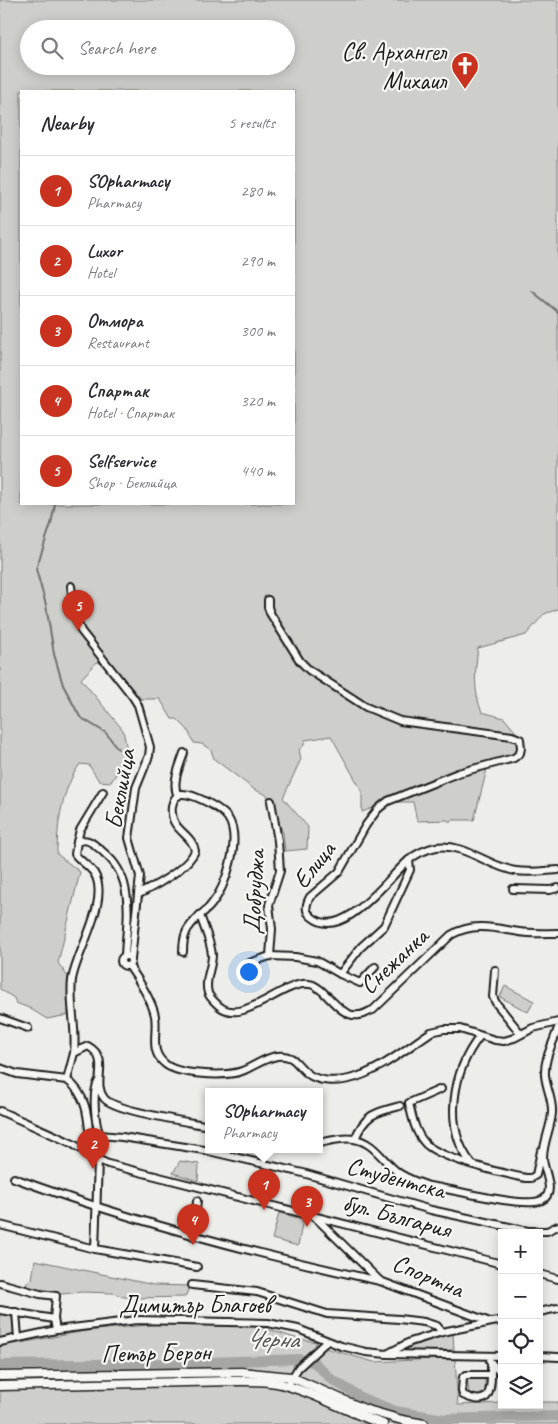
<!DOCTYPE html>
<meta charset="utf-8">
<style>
:root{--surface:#fff;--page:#f2f2f3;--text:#2b2b33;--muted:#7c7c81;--line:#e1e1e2;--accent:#c8321e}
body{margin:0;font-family:Caveat,sans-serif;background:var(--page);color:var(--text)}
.controls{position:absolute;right:15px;bottom:15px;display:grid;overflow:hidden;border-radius:0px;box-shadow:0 2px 12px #0003}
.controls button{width:45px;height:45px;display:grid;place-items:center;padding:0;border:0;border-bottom:1px solid var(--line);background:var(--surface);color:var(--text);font:25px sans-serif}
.you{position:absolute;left:248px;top:971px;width:18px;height:18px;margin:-12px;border:4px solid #fff;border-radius:50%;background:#1a73e8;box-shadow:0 0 0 8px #1a73e833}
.badge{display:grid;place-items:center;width:32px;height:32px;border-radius:50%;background:var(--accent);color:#fff;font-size:16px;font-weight:700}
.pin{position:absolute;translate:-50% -41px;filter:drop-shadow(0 1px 2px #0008)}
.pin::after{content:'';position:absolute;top:26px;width:18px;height:15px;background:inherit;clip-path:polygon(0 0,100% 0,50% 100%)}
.popup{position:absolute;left:205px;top:1088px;width:118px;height:65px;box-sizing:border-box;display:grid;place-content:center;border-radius:0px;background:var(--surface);filter:drop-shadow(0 1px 4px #0005);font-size:16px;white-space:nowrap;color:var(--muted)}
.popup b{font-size:19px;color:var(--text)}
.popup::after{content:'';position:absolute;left:50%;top:100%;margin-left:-10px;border:10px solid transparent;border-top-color:var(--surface)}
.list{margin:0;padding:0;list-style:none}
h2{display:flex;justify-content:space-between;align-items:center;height:65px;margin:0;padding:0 20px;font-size:21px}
h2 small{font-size:16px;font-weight:400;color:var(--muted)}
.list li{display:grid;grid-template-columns:32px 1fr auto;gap:15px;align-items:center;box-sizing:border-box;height:70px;padding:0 20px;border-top:1px solid var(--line)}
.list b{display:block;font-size:19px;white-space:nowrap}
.list p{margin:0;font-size:16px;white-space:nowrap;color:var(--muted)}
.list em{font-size:16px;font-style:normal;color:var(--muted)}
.icon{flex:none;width:28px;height:28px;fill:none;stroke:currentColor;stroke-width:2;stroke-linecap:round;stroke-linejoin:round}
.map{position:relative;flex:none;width:558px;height:1424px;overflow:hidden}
.search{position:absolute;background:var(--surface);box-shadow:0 2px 12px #0003;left:20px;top:20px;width:275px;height:55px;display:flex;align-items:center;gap:12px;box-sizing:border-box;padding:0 18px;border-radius:28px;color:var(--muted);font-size:19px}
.panel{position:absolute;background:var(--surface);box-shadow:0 2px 12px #0003;left:20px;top:90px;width:275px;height:415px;border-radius:0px}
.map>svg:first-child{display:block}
.green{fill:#cececb;stroke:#757574;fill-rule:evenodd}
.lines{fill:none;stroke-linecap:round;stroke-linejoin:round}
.stream{stroke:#6f6f6d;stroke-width:2}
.river{stroke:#a6a6a3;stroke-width:10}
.minor-casing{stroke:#1c1c1c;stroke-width:10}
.major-casing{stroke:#1c1c1c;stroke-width:11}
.minor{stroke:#f6f6f2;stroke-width:6}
.major{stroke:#f6f6f2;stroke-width:8}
.labels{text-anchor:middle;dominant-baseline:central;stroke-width:4.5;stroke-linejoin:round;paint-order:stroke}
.poi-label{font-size:25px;fill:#1c1c1c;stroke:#f6f6f2;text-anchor:end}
.street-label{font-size:25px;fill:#1c1c1c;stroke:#f6f6f2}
.water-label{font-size:26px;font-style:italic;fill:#535352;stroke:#f6f6f2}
</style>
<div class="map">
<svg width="558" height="1424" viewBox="0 0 558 1424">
<rect width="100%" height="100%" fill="#edede9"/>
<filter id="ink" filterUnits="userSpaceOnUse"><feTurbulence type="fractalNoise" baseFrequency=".02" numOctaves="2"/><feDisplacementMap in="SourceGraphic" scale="10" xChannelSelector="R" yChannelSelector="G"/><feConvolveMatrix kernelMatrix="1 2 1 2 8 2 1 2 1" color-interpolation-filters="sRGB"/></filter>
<g filter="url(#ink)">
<g class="green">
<path d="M0,0H558V609L544,614L526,635L478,648C475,669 473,692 482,712L504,718L525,743L514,763L487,769L474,820H451L450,823L448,820L417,821L413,802H389L362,812V791L331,736L305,740L304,745L299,750L301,759L283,798L308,827L307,849L285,851L283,833L267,795L255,790L214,759L211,750L202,744L194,743L187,729L177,719H172L160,699H141C128,683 117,668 97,662L81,679L123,730L128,755L111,782L99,781L89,765L80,764C62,789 57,824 57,854L80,872L58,963L68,977L70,1010L68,1011V1015L47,1019L29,1008L16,1003L14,998L0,989ZM29,29H286V66H29ZM21,91H294V504H21Z"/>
<polygon points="505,986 534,1001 528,1012 500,997"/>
<polygon points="180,1161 199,1164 198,1181 173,1173"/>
<polygon points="279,1213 303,1219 298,1246 272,1239"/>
<polygon points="35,1260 154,1285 190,1286 185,1297 138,1298 124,1297 113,1293 82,1292 51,1295 28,1291 26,1284 32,1279"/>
<polygon points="0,1314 12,1316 15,1344 85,1331 159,1324 261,1327 299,1339 317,1342 315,1345 374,1362 455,1358 458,1405 502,1403 502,1405 539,1405 539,1402 558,1402 558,1424 0,1424"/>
<polygon points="453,1333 454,1350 408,1351 407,1348"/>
<polygon points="467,1378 485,1379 485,1392 476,1396 469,1393"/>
</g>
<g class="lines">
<g class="stream">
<polyline points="532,291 558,312"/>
<polyline points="55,504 51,524 36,569 46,605 54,654 63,685 80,717 106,733 118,749"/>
<polyline points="444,1423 444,1419"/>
</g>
<polyline class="river" points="0,1365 175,1363 301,1359 315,1363 331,1379 362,1398 395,1411 444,1419 558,1416"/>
<defs>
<g id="minor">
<polyline points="71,586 75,616 81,631 133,697 138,705 150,747 149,756 136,788 129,838 140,876 131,959"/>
<path d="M268,600V607L270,613L300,661L309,670L366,707L400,721L512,736L520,739L521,748L520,753L514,758L458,773L388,801L378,809L366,825L339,872L310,897C306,904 304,911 312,917C343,943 388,877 409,860C416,854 427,849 436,847C466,843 488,867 516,871C529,873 545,871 558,870"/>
<path d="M178,796C171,783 180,766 184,753"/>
<polyline points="77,842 80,830 103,792"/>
<polyline points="513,889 550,890 558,888"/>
<path d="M139,894C157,885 187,869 195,851C193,835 172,830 172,813C171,807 173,796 181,794C193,793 221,808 228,818C242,839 226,887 211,905C208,909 204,912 200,915C204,928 211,942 212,955C212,968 204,980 208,993C210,998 214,1001 218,1005C242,1028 281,981 309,984C314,984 318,988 322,991C332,1000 345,1018 359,1015C364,1015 369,1011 373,1010L451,935C473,922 495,928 519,932C532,934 545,933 558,933"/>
<path d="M183,952C183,933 187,928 200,915"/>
<circle cx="126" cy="961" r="5"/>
<polyline points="270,956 272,929 269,905 280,871 278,841 271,801"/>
<path d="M129,966C137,977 153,1003 155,1016C158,1033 149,1050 164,1063C176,1075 226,1077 242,1071C253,1067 264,1058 277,1056C295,1054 296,1065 308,1074C319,1082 336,1082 349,1079C377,1073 407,1048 431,1032L444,1029H460L495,1040L504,1041L514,1038L533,1028L558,1022"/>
<polyline points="242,967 252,962 270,956 295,957 317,961 340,974 360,983 375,967"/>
<polyline points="495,970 493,997 496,1003 521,1034"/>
<polyline points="340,974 361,947 384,926 410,870 409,860"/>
<polyline points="0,1018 28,1028"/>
<path d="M74,1053C77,1028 69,1004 72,980C76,952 111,900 94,873C89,866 80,861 75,854L77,842C87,837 92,843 100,849C105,854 112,859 116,866C120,871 122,877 124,883C131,909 126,931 125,956"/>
<path d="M0,1068L17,1074L67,1080C91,1097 88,1128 91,1153"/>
<path d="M67,1080L74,1053L88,1046C112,1060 91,1081 104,1098C113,1111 190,1122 209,1126"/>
<path d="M98,1082C92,1092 95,1125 100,1135L122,1137L204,1150L303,1173L431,1210L528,1231H547L558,1226"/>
<path d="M441,1089L409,1103C412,1116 415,1132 424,1142C436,1158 505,1174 526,1178H531L536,1175L541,1151"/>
<path d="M0,1111C24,1122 48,1132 71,1143C84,1150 95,1159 108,1164L502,1264"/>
<path d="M355,1139C365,1114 376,1112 400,1106"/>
<path d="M319,1143C330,1141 343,1137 354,1139C373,1142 381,1158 394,1169C403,1178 418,1182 429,1186C453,1189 525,1209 542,1200C557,1193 543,1170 543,1158C543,1142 551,1128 552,1113C553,1100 546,1088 545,1075C544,1058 553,1044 558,1028"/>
<path d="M472,1164C442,1128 453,1070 480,1036"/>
<path d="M14,1178C133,1222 256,1254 380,1281"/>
<polyline points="314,1216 380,1281 490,1322"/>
<polyline points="0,1225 95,1249 197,1267"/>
<polyline points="193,1236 197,1201"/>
<polyline points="95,1249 98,1160"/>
<polyline points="539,1274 558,1279"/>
<polyline points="0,1283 40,1294 56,1296 54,1319 56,1330"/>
<polyline points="192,1285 257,1292 327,1314 399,1319 424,1322 437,1326 442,1332"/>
<polyline points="0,1310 54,1319"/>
<polyline points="16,1312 18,1338"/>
<polyline points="539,1312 558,1308"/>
<polyline points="0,1342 56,1330 137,1320 268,1323 298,1329 341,1346 366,1352 387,1354 410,1342 442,1332 502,1320"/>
<polyline points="388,1354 502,1356"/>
<polyline points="539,1356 558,1357"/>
<polyline points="490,1361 502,1375"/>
<path d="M491,1363V1375H466L463,1377L462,1391L463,1395C487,1406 491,1396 491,1375"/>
<polyline points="288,1385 298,1368 327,1341"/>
</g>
<g id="major">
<polyline points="0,1376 241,1372 291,1377 364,1409 402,1420 424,1424"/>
<path d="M0,1386L234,1381C251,1381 271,1380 288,1386C321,1396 350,1413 383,1424"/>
</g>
</defs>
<use href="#minor" class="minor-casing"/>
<use href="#major" class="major-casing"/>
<use href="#minor" class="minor"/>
<use href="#major" class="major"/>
</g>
</g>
<defs>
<symbol id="church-pin" viewBox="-11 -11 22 30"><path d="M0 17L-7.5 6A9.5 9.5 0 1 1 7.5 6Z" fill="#c8321e" stroke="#f6f6f2"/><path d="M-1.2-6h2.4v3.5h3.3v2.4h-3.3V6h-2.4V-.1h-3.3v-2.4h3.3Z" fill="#fff"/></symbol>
</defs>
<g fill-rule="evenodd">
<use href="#church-pin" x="449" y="50" width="32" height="43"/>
</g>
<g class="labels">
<g class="poi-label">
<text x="446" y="52">Св. Архангел<tspan x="446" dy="29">Михаил</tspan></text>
</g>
<g class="street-label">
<text transform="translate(120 789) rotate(-80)">Беклийца</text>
<text transform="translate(314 865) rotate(-51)">Елица</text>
<text transform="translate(254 892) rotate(-87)">Добруджа</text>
<text transform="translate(394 961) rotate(-43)">Снежанка</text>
<text transform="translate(396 1178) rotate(15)">Студентска</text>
<text transform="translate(397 1216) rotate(15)">бул. България</text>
<text transform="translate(428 1276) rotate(23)">Спортна</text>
<text x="195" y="1305">Димитър Благоев</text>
<text transform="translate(156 1353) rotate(-1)">Петър Берон</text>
</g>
<g class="water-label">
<text transform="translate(272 1339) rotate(1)">Черна</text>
</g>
</g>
</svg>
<div class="controls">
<button>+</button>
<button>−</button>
<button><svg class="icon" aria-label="locate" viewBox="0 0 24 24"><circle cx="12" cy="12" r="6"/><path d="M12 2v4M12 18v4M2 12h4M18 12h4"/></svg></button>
<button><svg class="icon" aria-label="layers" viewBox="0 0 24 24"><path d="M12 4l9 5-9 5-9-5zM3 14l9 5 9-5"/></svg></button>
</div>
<div class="you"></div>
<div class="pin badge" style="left:264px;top:1210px">1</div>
<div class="popup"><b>SOpharmacy</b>Pharmacy</div>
<div class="pin badge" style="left:93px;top:1169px">2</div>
<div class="pin badge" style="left:307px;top:1227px">3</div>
<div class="pin badge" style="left:193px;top:1245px">4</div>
<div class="pin badge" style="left:78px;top:631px">5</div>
<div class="search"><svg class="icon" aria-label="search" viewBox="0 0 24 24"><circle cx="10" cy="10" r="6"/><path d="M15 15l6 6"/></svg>Search here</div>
<section class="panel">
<h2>Nearby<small>5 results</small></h2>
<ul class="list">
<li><span class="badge">1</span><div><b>SOpharmacy</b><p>Pharmacy</p></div><em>280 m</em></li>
<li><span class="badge">2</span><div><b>Luxor</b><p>Hotel</p></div><em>290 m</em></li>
<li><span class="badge">3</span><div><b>Отмора</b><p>Restaurant</p></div><em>300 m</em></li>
<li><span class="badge">4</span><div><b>Спартак</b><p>Hotel · Спартак</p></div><em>320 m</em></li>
<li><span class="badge">5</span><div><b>Selfservice</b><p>Shop · Беклийца</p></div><em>440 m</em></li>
</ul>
</section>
</div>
